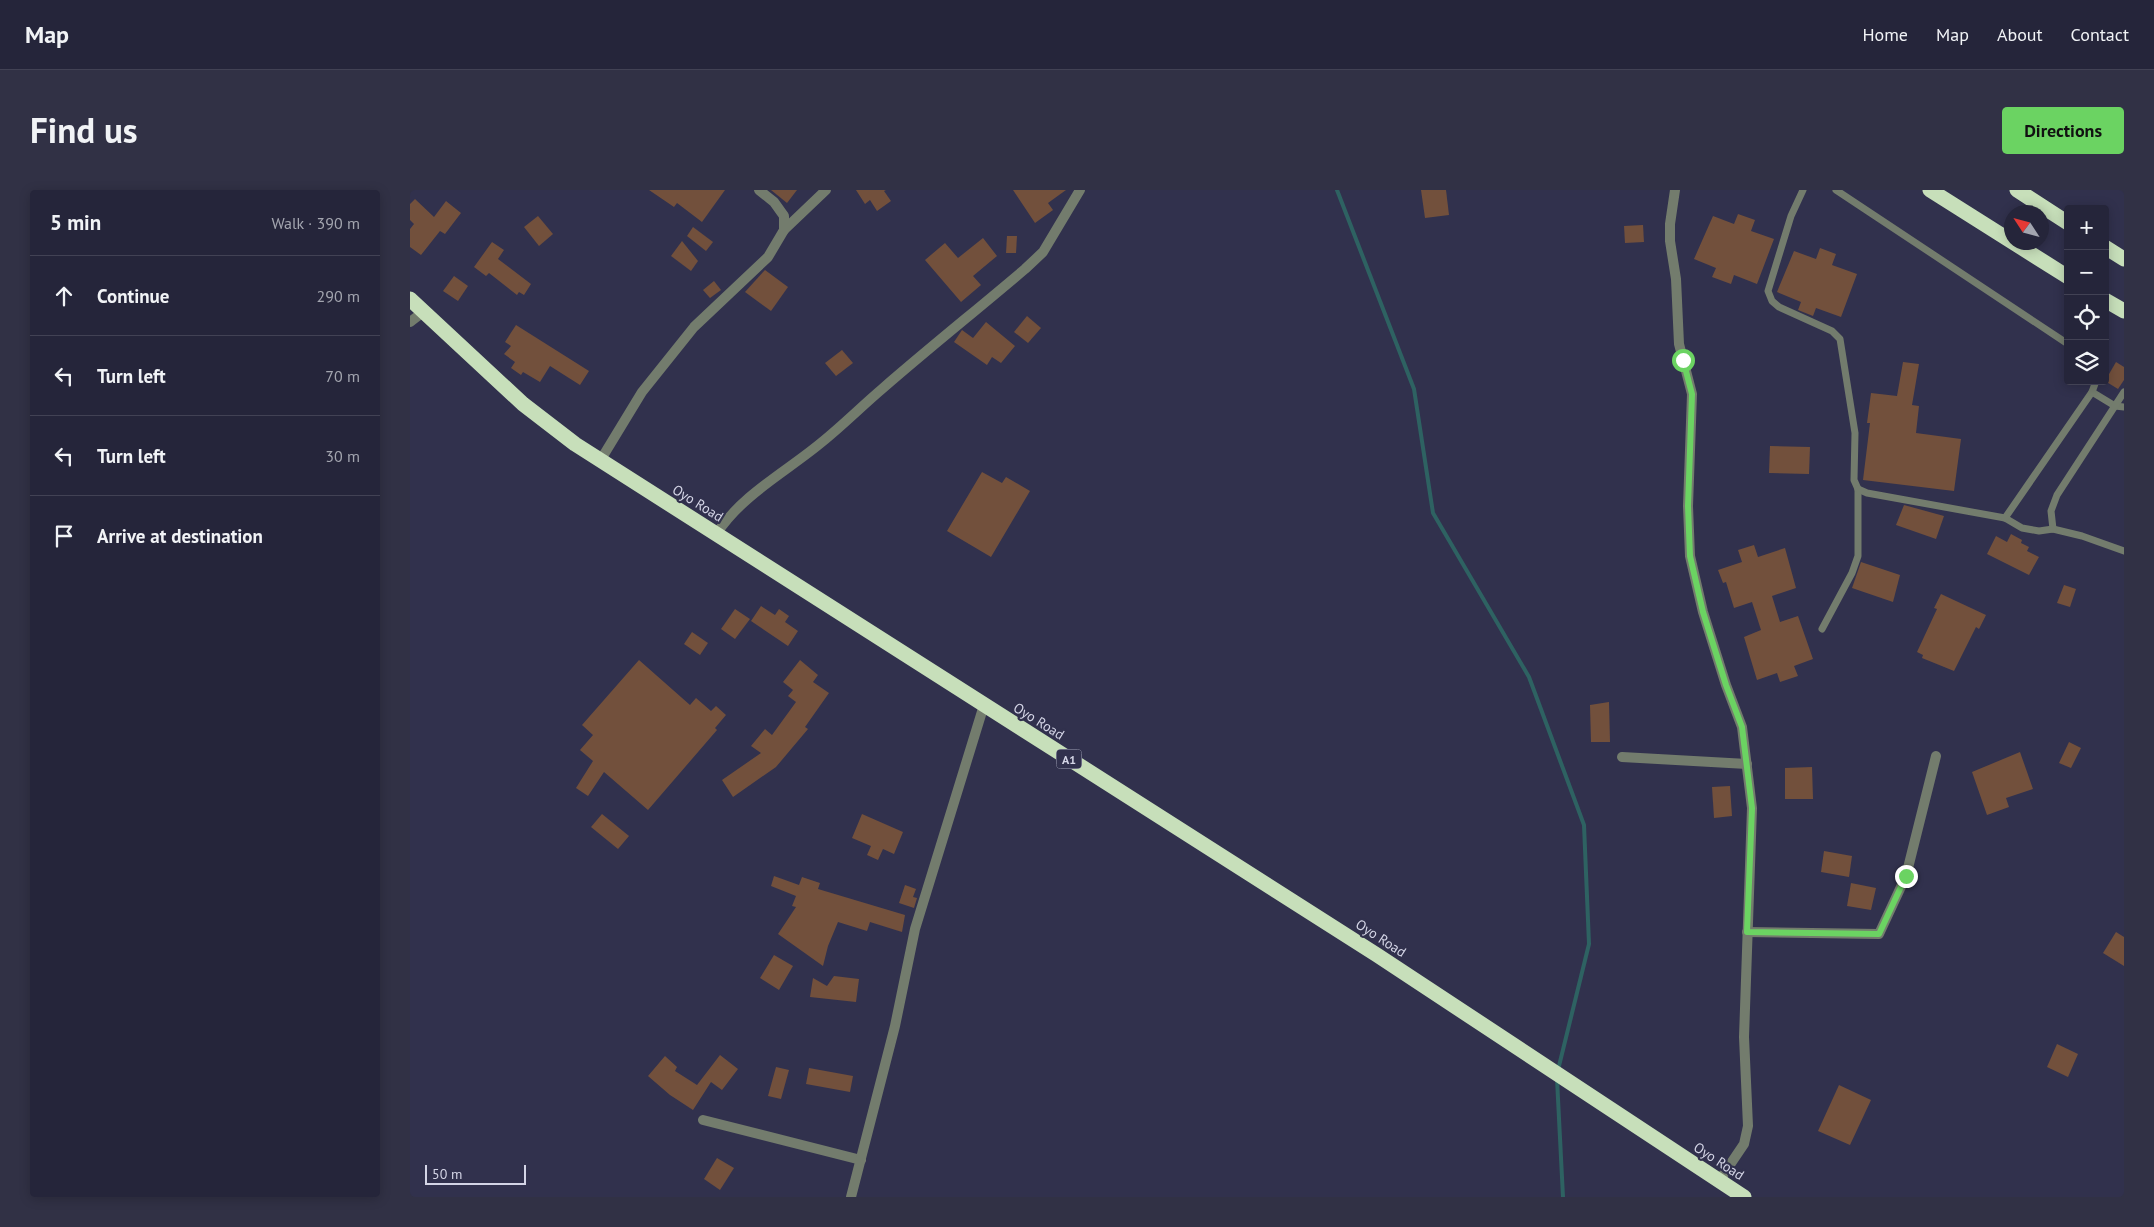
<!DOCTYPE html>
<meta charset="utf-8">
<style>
:root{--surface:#25253a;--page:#313145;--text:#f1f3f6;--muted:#a3a5af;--line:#424254;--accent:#6bd362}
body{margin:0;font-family:"PT Sans",sans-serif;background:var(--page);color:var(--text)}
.controls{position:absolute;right:15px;top:15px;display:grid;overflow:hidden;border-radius:5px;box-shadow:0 2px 12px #0003}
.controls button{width:45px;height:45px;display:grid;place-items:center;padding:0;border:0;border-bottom:1px solid var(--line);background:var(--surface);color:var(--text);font:25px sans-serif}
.compass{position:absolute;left:1594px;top:15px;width:45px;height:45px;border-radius:50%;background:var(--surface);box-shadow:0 2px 12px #0003;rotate:306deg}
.scale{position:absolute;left:15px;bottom:12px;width:101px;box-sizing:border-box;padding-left:5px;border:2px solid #d4d5e6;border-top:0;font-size:14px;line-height:18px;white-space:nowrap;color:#d4d5e6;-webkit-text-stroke:4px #31314d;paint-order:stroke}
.stop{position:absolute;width:15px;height:15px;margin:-11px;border:4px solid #6bd362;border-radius:50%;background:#fff}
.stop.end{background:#6bd362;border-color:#fff;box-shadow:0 1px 5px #0008}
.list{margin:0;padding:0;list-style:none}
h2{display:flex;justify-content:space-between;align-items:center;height:65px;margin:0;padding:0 20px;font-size:21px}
h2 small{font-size:16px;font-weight:400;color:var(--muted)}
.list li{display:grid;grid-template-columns:32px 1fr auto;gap:15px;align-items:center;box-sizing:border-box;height:80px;padding:0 20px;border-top:1px solid var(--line)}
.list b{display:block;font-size:19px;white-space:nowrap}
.list em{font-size:16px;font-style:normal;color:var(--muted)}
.icon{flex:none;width:28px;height:28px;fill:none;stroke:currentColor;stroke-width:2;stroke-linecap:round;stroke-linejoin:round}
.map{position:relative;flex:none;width:1714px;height:1007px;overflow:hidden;border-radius:5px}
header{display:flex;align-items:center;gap:30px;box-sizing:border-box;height:70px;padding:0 25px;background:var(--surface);border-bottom:1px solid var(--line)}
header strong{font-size:24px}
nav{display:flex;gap:28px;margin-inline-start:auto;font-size:18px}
.intro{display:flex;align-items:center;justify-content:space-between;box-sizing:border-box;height:120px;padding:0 30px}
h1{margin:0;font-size:35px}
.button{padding:12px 22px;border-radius:5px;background:var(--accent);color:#111;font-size:18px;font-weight:700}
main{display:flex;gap:30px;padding:0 30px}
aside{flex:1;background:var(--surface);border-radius:5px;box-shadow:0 2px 12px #0003}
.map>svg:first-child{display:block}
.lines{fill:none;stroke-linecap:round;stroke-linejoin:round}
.stream{stroke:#2e6262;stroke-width:4}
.building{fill:#72503c}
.lane{stroke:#737c6d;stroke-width:7}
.street{stroke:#737c6d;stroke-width:10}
.highway{stroke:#c7dfba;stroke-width:15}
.route{stroke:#6bd362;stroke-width:6}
.labels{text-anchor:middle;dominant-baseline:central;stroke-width:4.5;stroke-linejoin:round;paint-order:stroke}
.shield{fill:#31314d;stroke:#a3a4b8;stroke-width:1}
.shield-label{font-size:12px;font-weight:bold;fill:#d4d5e6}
.street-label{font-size:14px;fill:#d4d5e6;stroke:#31314d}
</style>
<header>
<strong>Map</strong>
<nav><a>Home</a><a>Map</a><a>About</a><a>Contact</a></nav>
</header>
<div class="intro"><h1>Find us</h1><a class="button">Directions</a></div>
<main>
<aside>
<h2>5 min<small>Walk · 390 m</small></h2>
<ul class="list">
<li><svg class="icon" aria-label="ahead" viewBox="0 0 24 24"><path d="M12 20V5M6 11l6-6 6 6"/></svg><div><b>Continue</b></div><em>290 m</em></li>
<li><svg class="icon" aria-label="left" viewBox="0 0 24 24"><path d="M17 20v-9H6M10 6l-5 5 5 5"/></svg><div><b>Turn left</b></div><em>70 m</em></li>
<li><svg class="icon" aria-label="left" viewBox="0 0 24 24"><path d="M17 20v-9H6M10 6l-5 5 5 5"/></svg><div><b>Turn left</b></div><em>30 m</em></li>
<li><svg class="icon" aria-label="arrive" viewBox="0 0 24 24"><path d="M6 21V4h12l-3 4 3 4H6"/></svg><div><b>Arrive at destination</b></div></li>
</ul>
</aside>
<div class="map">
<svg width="1714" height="1007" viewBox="0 0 1714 1007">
<rect width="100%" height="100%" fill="#31314d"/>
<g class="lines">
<g class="stream">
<polyline points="927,0 1004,199 1023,323 1119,487 1174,635 1179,754 1148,880"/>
<polyline points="1147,889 1153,1007"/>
</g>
</g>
<g class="building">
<polygon points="239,0 315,0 292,32 267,13 264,17"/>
<polygon points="361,0 387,0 377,13"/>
<polygon points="446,0 476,0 474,1 481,11 467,21 460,10 455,14"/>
<polygon points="603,0 656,0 638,13 643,20 625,33"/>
<polygon points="1011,0 1036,0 1039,25 1015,28"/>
<polygon points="5,9 24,27 36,11 51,23 35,44 30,41 11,65 0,57 0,39 4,34 0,30 0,14"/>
<polygon points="1328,24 1345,30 1341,41 1364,49 1347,94 1324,85 1321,94 1302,87 1306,78 1284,69 1303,26 1324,34"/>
<polygon points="128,26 143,44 129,56 114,37"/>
<polygon points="1233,35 1234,52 1215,53 1214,36"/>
<polygon points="283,37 303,52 296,61 277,46"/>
<polygon points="597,46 607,46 606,63 596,63"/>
<polygon points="573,48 587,66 563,86 571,95 551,112 515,70 535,53 548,68"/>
<polygon points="272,51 288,71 281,81 261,66"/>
<polygon points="82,52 94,60 88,69 121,94 114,105 109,102 107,105 79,83 76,86 64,77"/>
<polygon points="1410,58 1426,64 1422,75 1447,84 1431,127 1406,118 1403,126 1388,120 1391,112 1367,102 1384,61 1406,69"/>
<polygon points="355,80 378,97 361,121 335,102"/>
<polygon points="44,86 58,96 48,111 33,101"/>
<polygon points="304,91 311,100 300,108 293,100"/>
<polygon points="617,126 631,138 618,153 604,142"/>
<polygon points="576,132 605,156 591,173 582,167 577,175 544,152 552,140 563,148"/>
<polygon points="106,135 179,181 170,195 140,176 130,192 113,182 111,185 101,178 105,172 94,164 101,156 95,152"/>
<polygon points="432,160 443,173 426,186 415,173"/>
<polygon points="1493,172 1509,174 1502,215 1509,216 1506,243 1551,249 1544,301 1453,290 1460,233 1457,233 1461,203 1487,206"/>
<polygon points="1706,172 1714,177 1714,190 1708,199 1695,191"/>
<polygon points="1360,256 1400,257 1399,284 1359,283"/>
<polygon points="572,282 592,293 596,287 620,301 581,367 537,341"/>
<polygon points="1494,315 1534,326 1526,349 1486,335"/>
<polygon points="1601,344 1612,350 1611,353 1619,357 1617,361 1629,367 1619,385 1577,364 1586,346 1597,352"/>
<polygon points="1344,355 1348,367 1375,358 1386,398 1362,406 1370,432 1388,426 1403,469 1384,476 1388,486 1370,492 1367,483 1347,490 1334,447 1351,440 1342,412 1324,418 1316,392 1313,393 1308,380 1332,372 1328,360"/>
<polygon points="1451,372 1490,385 1483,412 1442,398"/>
<polygon points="1654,395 1666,399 1660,417 1647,413"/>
<polygon points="1531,404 1576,425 1569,439 1566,437 1544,481 1512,468 1513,465 1507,462 1527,419 1524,418"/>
<polygon points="351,416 365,425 369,419 379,426 375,432 388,441 378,456 341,431"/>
<polygon points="325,419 340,429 325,449 311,439"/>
<polygon points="282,442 298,453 290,465 274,454"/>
<polygon points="229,470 280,515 286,508 301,521 306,516 316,525 305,538 307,540 238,620 194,582 178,606 166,598 183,571 170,560 183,545 172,535"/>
<polygon points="390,470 408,485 403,492 419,503 395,537 398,539 366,577 323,607 312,590 351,563 341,556 355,539 362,545 386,512 378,506 383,500 373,492"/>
<polygon points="1199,512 1200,552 1181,552 1180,515"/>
<polygon points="1659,552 1671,558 1661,578 1649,573"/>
<polygon points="1610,562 1623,599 1596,608 1599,617 1577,625 1562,582"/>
<polygon points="1402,577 1403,609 1375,609 1375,578"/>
<polygon points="1320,596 1322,626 1304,628 1302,597"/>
<polygon points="192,624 219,646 208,659 181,637"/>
<polygon points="452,624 493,642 484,664 473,659 468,670 457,665 461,656 442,648"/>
<polygon points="1414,661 1442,666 1439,687 1411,682"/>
<polygon points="364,686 389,695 392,687 410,693 408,699 495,725 492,742 460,732 457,741 428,732 418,756 413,776 368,744 386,717 382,716 386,706 361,696"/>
<polygon points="1441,693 1466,698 1461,720 1437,716"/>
<polygon points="495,695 506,699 503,707 507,708 504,718 489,713"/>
<polygon points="1706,742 1714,747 1714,776 1693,763"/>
<polygon points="364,765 383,776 369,800 350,788"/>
<polygon points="424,786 449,789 446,812 400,807 403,788 417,796"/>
<polygon points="1647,854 1668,864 1658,887 1637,877"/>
<polygon points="310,865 328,879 312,900 301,892 283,920 260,905 238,886 255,866 267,877 265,881 287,895"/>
<polygon points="366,877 379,880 371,909 358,906"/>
<polygon points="399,878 443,886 440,902 396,894"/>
<polygon points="1429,895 1461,910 1440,955 1408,941"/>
<polygon points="307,968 324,978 310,1000 294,989"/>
</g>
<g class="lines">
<g class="lane">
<polyline points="1393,0 1381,26 1358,101 1362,111 1369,117 1422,141 1430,149 1445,243 1444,290 1448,299 1448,366 1442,383 1412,439"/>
<polyline points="1426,0 1658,154"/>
<polyline points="1682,202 1705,216 1714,217"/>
<polyline points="1448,299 1457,303 1595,328 1612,338 1629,341 1643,339 1672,346 1714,361"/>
<polyline points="1595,328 1682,202 1686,191"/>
<polyline points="1643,339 1641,321 1647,305 1714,202"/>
</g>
<g class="street">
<polyline points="1265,0 1260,34 1260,51 1266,89 1269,154 1282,204 1278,316 1280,366 1293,422 1316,495 1332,537 1342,618 1334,847 1338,936 1334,954 1309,991"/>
<polyline points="374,40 416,0"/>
<polyline points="0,132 13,122"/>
<polyline points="190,271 232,202 284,137 358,67 374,40 374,26 364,12 349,0"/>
<path d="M307,343C333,304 376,282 412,252C433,235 452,216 472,199C519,158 568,119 615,79L633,62L670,0"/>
<polyline points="1212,567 1337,574"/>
<polyline points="1337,742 1469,744 1496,686 1526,566"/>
<polyline points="293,930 451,970"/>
<polyline points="441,1007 485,836 505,739 574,515"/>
</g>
<g class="highway">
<polyline points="1520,0 1658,87"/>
<polyline points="1607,0 1658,33"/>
<polyline points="1695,57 1714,69"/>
<polyline points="0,109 113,214 165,254 967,765 1334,1007"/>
<polyline points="1695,110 1714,121"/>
</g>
</g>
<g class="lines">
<polyline class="route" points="1273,170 1282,204 1278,316 1280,366 1293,422 1316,495 1332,537 1342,618 1337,742 1469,744 1496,686"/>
</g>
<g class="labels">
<rect class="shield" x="646.5" y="559.5" width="25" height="19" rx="4"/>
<g class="shield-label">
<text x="659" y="569">A1</text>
</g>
<g class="street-label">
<text transform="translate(288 313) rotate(32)">Oyo Road</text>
<text transform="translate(629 531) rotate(32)">Oyo Road</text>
<text transform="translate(971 748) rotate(33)">Oyo Road</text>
<text transform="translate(1309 971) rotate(33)">Oyo Road</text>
</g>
</g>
</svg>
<div class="controls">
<button>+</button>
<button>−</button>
<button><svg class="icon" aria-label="locate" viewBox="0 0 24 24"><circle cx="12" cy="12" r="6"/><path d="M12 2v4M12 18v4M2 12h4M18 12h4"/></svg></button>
<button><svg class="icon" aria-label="layers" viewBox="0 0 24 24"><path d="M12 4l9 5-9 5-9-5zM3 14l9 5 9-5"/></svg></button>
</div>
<svg class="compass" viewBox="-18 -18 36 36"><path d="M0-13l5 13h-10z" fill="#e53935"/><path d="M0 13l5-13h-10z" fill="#a3a5af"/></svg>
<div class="scale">50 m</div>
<div class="stop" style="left:1273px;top:170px"></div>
<div class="stop end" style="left:1496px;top:686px"></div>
</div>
</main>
